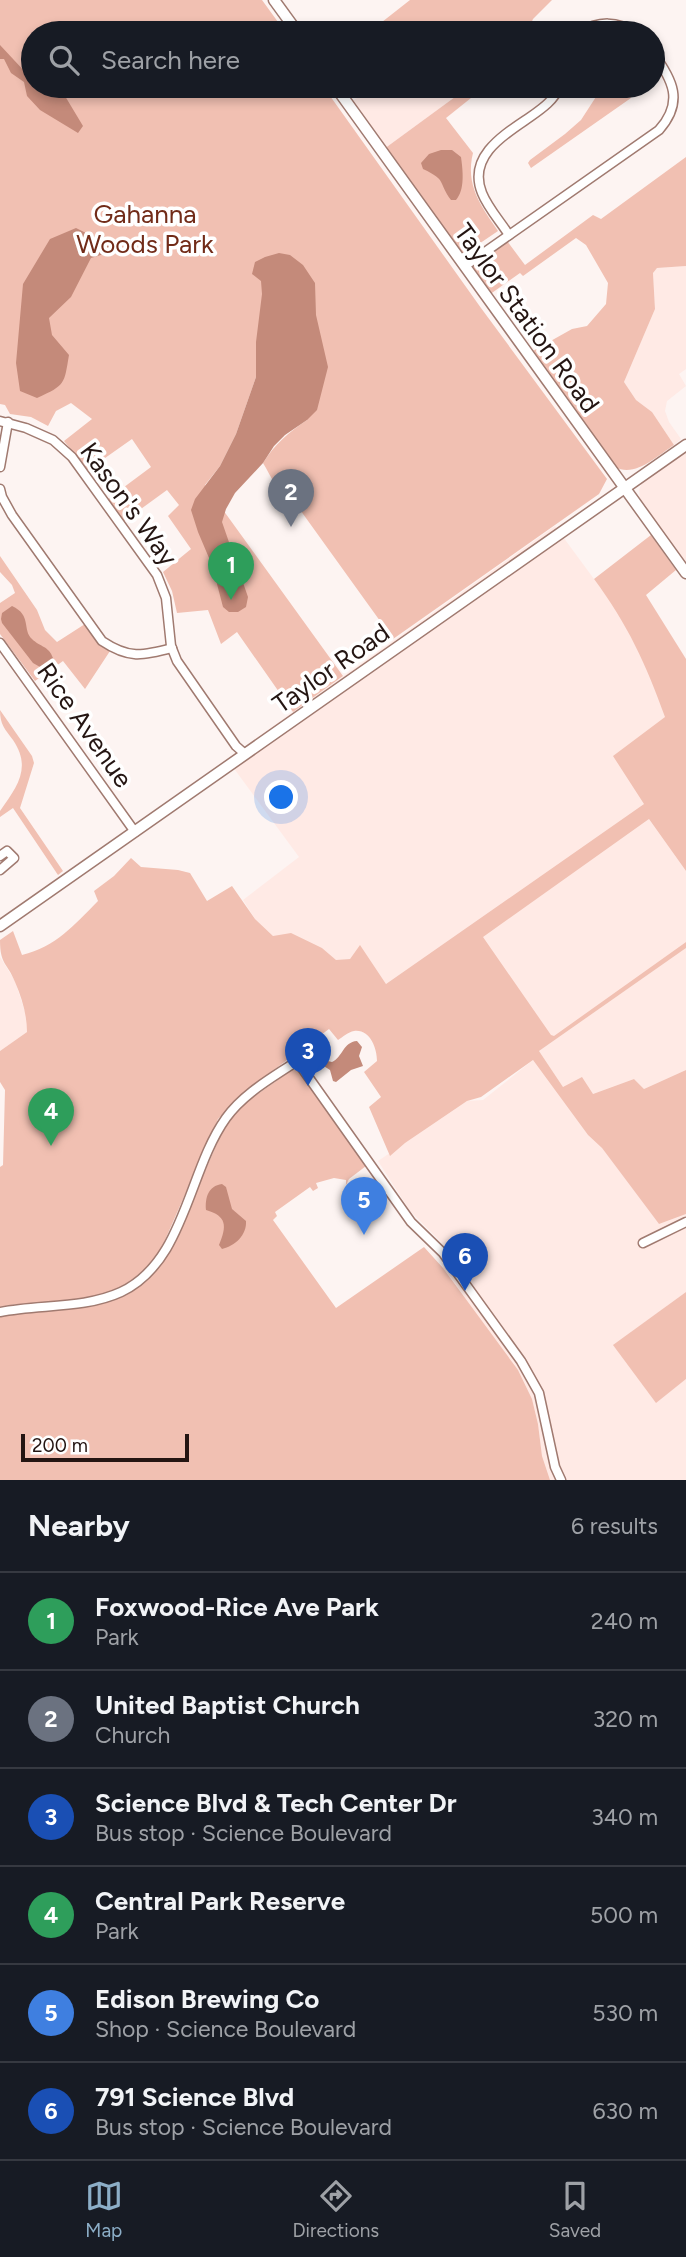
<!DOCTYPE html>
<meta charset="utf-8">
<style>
:root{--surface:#171b24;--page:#20242c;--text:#f1f3f6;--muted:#9ea1a6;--line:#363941;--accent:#8caec7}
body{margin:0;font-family:Figtree,sans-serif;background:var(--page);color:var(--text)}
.scale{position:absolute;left:21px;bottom:18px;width:168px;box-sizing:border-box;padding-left:7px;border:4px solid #241512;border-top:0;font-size:19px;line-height:24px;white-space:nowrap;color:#241512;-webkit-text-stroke:5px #fff;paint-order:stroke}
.you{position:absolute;left:282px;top:798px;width:24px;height:24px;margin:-18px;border:5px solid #fff;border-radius:50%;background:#1a73e8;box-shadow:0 0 0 10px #1a73e833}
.badge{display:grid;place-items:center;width:46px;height:46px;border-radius:50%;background:var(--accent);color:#fff;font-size:23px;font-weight:700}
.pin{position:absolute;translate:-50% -58px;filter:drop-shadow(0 2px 4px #0008)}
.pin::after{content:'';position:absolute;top:37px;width:24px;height:21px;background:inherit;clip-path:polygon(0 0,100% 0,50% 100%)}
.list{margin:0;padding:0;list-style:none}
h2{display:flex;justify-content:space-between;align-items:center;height:91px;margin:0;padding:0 28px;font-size:30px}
h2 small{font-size:23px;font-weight:400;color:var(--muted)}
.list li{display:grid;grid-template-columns:46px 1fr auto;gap:21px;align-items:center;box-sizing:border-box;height:98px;padding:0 28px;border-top:2px solid var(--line)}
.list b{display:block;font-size:26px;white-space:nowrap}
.list p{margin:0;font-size:23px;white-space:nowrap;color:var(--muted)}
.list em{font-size:23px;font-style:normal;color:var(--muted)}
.icon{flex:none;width:38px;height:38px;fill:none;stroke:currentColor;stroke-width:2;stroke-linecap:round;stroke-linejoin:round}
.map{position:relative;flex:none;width:686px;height:1480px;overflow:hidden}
.search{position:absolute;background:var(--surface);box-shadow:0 4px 10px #0003;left:21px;right:21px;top:21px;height:77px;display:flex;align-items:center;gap:18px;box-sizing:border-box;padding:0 24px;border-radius:38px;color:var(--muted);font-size:26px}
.sheet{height:679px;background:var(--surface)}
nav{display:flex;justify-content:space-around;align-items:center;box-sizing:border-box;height:98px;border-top:2px solid var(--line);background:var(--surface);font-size:19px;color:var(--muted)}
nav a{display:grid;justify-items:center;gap:4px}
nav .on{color:var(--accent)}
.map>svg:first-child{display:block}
.built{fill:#ffeae5}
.green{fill:#f1c0b2}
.water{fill:#c48a7a}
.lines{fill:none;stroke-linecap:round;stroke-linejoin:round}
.minor-casing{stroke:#a07a70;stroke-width:11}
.major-casing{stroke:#a07a70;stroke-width:13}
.minor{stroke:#fff;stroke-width:8}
.major{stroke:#fff;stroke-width:10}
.labels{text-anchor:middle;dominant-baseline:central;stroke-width:7;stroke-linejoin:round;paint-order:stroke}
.park-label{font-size:26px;fill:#712b18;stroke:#fff}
.street-label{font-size:26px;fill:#241512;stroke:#fff}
</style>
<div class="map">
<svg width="686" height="1480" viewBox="0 0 686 1480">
<rect width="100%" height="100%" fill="#fdf4f2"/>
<g class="built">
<polygon points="374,86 447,86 455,97 384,149 350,103"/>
<polygon points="686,266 686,369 679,374 686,386 667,401 665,411 669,422 681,439 674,445 652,412 636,400 624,382 655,309 653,273 657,268"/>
<polygon points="686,448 686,569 640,500 639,490 643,480"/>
<polygon points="555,526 619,613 648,670 666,717 644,804 386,984 360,946 350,959 336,961 322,948 273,936 255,919 243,900 299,857 227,759"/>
<polygon points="649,819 686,871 686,942 555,1036 551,1036 482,937"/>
<polygon points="686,948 686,1070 644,1089 634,1079 593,1094 563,1087 539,1051"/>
<polygon points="0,957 15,981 27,1018 27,1032 0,1051"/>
<polygon points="533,1060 588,1135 602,1148 659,1224 686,1214 686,1292 614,1345 656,1402 686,1379 686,1480 550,1480 542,1456 538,1424 532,1399 518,1370 443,1268 452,1253 410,1211 378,1161 467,1101 483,1100"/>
</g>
<g class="green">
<path d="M0,0H262L286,33H33V86H323L481,308L607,479L599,494L393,639L293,500C278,495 271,476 263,463C275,444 288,433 307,420L256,342V377L236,434L220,466L205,485L343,676L293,712L237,632L221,644L208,610L177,613L172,591L163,572L191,549L168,516L179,505L167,490L123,522L108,499L151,467L132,439L88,470L64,441L92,419L71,403L56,411L48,426L31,417L10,414L5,405L0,404Z"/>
<polygon points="410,0 552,0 533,19 527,33 368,33"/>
<path d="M447,86H486L446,118L473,153C465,185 481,206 498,231L467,252L462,253L456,248L384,149L455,97Z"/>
<polygon points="603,86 623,86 631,98 531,168 528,163 530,160 565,134 581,120"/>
<path d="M686,157V266L657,268L653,273L655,309L624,382L636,400L652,412L674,445C657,456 635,478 615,467L531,352L572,329L587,326L606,304L608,283L586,245L576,238L523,276L520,273L489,295L473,270L474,265L507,241L525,265L593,215L601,219Z"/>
<path d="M651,535L676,570L646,595L686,659V871L649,819L483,937L551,1035L554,1036L686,942V948L539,1051L563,1087L582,1077L593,1094L634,1079L644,1089L686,1070V1214L659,1224L602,1148L588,1135L533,1060L481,1097L467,1101L405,1143L390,1156L369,1107L381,1097L364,1072L377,1061C377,1048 370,1029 354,1031C348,1032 343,1037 338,1040L329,1029L252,1086L218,1119L162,1247C148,1269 130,1285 105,1294L106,1301C139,1289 155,1275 173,1245L222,1132L234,1114L246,1102L292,1070H299L366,1166L349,1179L346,1185V1180L334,1178L316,1183L318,1188L313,1191L310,1187L275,1212L277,1216L273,1220L336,1308L424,1247L443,1268L518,1370L532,1399L538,1424L542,1456L550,1480H0V1317L16,1314L17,1304L0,1307V1167L3,1165L5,1090L0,1082V1051L27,1032C27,1015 22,998 15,982C7,962 0,965 0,940L13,931L22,955C56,947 74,925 98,901L94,891L114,876L131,858L141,867L178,870L190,873L207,901L232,886L255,919L273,936L291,933L322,948L336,960L350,959L360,945L386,984L644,804L613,756L665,717C646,664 628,625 594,579Z"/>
<polygon points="0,556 37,610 45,630 57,642 85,624 103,645 110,651 85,689 63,661 35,681 0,634 0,603 15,593 12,585 0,572"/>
<path d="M0,710L32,756L34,763L20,808L63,871L58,875L13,808L0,817V811C17,787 32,768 13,740C5,729 0,725 0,710Z"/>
<polygon points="686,1292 686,1379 656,1403 613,1345"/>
</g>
<g class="water">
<polygon points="0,45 27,74 33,74 33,86 56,86 62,91 83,126 78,133 40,110 27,96 24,82 11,73 4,59 0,59"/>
<path d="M441,150H452L461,157C463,171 465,190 456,200H451C437,181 448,181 423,169L421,163L429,154Z"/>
<path d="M76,228L96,238L117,242V250L91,258L71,297L49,318L52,335L69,355C64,384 66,385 37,398L20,391L16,363L23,284L50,239Z"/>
<polygon points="279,253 290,255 303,265 315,283 316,315 328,367 317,410 307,420 285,435 274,446 263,463 235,493 226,509 222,522 248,597 246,607 238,612 229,612 223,607 212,565 198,532 191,510 195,499 220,466 236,434 256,377 256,342 262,294 261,281 252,274 255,262 265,257"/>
<path d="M12,606C32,615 22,630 32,639C40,647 49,646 53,658L46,666L40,667L33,663L2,623L1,619L2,613Z"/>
<path d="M357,1041L362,1047L359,1056L363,1066L351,1070L336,1082L333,1081L330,1070L319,1063L323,1060L332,1062C343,1057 343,1042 357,1041Z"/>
<path d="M222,1184L226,1187L232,1209L246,1221C247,1235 235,1246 222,1249L219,1245C227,1226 227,1216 206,1210C205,1198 208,1186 222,1184Z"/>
</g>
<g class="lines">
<defs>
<g id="minor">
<path d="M580,33C598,20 618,21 636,33"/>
<path d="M509,235C500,221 488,208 482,193C467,156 505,134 530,117C543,108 554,100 560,86"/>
<path d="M465,266L659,130C684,102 673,80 653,53"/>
<polyline points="0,421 26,428 53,440 72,457 157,575 166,598 171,646 177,661 236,746 245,754"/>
<polyline points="0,467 8,422"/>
<path d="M0,489L2,497L12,515L102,641C129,659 142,656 172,648"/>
<polyline points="0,643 135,832"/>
<polyline points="0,856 7,851 14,858 0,870"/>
<polyline points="643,1243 686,1222"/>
<path d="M0,1312C39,1304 84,1309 121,1292C185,1262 188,1171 226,1118C244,1093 272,1078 297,1061L411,1222L443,1253L521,1361L539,1393L555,1467L561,1480"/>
</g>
<g id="major">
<polyline points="274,0 298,33"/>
<polyline points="335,86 686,573"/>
<polyline points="0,926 686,445"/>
</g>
</defs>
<use href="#minor" class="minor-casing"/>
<use href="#major" class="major-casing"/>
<use href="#minor" class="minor"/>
<use href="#major" class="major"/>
</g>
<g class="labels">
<g class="park-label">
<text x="145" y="214">Gahanna<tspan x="145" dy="30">Woods Park</tspan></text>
</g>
<g class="street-label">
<text transform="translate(527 318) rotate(54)">Taylor Station Road</text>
<text transform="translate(129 504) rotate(54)">Kason's Way</text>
<text transform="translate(331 668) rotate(-35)">Taylor Road</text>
<text transform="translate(85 725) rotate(55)">Rice Avenue</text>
</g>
</g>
</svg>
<div class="scale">200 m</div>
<div class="you"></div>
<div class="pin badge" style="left:231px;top:600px;background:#2e9e5b">1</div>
<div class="pin badge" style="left:291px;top:527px;background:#6b7280">2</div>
<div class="pin badge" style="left:308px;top:1086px;background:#1a4fb4">3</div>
<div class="pin badge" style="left:51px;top:1146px;background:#2e9e5b">4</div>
<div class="pin badge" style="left:364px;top:1235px;background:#3f7fe0">5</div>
<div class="pin badge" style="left:465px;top:1291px;background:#1a4fb4">6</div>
<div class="search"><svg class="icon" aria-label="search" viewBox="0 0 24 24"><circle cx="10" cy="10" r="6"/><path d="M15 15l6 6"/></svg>Search here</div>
</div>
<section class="sheet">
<h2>Nearby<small>6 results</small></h2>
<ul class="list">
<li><span class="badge" style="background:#2e9e5b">1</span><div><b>Foxwood-Rice Ave Park</b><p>Park</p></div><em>240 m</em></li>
<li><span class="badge" style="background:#6b7280">2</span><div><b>United Baptist Church</b><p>Church</p></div><em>320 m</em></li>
<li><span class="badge" style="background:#1a4fb4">3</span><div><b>Science Blvd &amp; Tech Center Dr</b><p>Bus stop · Science Boulevard</p></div><em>340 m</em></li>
<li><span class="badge" style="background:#2e9e5b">4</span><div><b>Central Park Reserve</b><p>Park</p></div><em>500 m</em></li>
<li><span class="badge" style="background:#3f7fe0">5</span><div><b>Edison Brewing Co</b><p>Shop · Science Boulevard</p></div><em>530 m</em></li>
<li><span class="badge" style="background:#1a4fb4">6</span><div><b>791 Science Blvd</b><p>Bus stop · Science Boulevard</p></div><em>630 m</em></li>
</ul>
</section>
<nav>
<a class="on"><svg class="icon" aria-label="map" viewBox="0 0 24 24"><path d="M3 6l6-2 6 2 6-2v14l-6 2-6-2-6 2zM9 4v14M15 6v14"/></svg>Map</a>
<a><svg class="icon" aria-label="directions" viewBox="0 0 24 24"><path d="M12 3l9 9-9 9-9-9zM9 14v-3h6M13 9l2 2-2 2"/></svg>Directions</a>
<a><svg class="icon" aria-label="saved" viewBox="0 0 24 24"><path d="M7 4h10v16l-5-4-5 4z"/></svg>Saved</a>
</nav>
